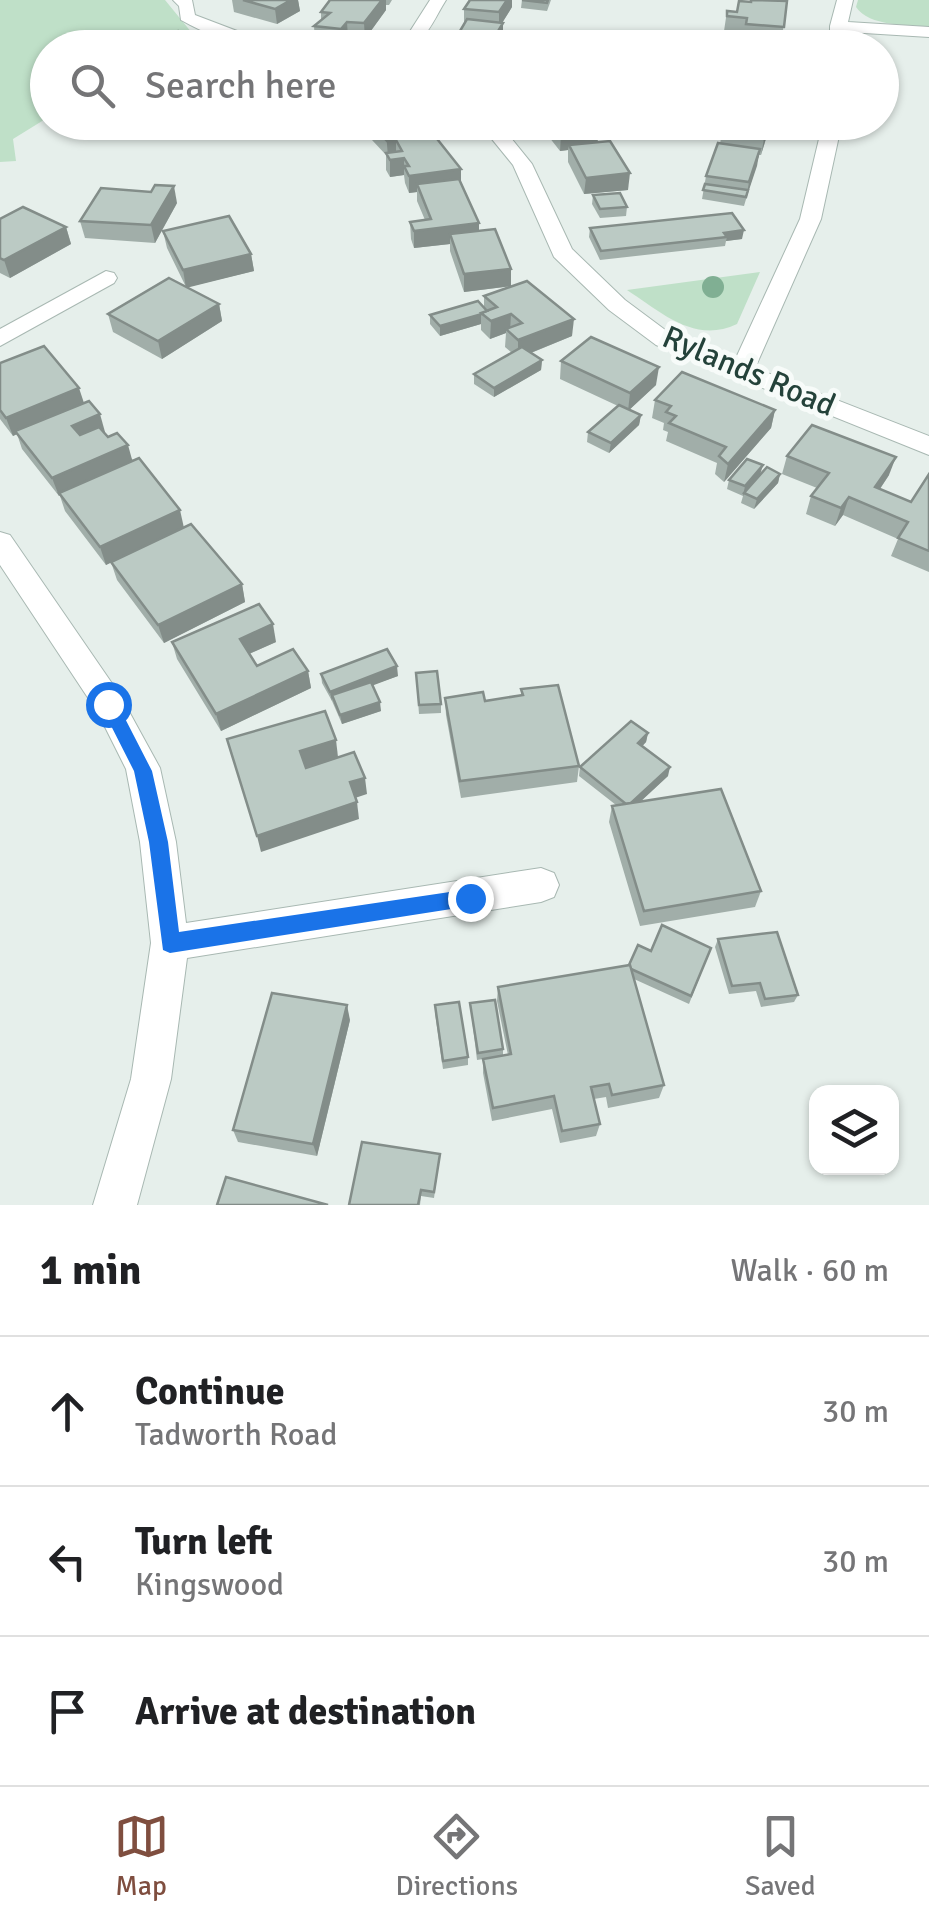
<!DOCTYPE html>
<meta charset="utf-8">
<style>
:root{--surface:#fff;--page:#f2f2f2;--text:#202124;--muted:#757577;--line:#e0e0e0;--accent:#7f4e3f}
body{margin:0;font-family:Signika,sans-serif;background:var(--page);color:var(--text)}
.controls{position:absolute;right:30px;bottom:30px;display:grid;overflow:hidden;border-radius:20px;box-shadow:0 2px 8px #0004}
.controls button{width:90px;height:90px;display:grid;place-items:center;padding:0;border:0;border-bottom:2px solid var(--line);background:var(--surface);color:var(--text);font:50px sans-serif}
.stop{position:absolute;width:30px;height:30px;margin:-22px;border:8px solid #1a73e8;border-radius:50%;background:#fff}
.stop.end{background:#1a73e8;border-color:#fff;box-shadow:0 2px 10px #0008}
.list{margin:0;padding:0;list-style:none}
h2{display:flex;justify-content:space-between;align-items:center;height:130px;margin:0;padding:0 40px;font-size:42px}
h2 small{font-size:32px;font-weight:400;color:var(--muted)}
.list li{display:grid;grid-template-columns:65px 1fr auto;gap:30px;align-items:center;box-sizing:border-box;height:150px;padding:0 40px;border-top:2px solid var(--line)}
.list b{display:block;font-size:38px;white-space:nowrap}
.list p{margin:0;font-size:32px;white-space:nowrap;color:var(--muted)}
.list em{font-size:32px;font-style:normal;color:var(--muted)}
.icon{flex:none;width:55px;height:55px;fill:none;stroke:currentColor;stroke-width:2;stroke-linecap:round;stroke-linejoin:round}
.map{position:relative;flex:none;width:929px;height:1205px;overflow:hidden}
.search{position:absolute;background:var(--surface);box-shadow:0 2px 8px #0004;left:30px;right:30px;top:30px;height:110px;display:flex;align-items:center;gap:25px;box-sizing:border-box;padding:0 35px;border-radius:55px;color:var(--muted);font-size:38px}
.sheet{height:580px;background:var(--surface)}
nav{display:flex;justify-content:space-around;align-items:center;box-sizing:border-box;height:140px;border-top:2px solid var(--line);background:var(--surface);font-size:28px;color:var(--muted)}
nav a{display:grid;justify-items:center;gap:5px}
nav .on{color:var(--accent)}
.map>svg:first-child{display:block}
.green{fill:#bfe0c8}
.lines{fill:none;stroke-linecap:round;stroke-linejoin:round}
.minor-casing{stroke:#a8b8b2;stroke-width:2}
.minor{fill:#fff;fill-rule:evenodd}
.tree{fill:#80af93}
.wall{fill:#a1aea9}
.shaded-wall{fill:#838d89}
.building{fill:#bbcac4;stroke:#838d89;stroke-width:2.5}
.route{fill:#1a73e8}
.labels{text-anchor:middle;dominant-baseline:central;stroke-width:10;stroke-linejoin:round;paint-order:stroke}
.far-street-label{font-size:32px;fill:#24423a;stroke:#f7fbf9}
</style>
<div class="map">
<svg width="929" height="1205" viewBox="0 0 929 1205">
<rect width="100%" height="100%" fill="#e6efeb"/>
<g class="green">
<polygon points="0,0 165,0 192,33 168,47 48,48 47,118 13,139 16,161 0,162"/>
<path d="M858,0H929V27C906,24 870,27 856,7Z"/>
<path d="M760,272L737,324C695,344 662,313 627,290Z"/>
</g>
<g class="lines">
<defs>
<g id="minor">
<path d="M173,0H192L195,15L282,48C247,48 212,38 181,20L179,6Z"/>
<path d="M430,0H446C429,27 426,48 391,48L407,36Z"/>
<polygon points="837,0 853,0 848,22 929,27 929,37 848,32 848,48 830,48 830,26"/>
<polygon points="478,122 498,122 532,164 572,249 625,300 672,335 735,360 800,219 823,122 842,122 821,219 755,368 929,436 929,455 656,345 609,310 554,257 513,165"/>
<polygon points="106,271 114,273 117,278 114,283 0,346 0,329"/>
<polygon points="0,532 10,535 120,695 160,768 176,842 186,923 541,868 554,873 559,885 554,897 541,902 187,958 171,1079 137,1205 93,1205 131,1079 151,943 140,842 126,769 98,713 0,565"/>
</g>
</defs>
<use href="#minor" class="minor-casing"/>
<use href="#minor" class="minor"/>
</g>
<circle class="tree" cx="713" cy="287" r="11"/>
<g class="wall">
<polygon points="232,0 298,0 300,11 277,24 234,12"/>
<polygon points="330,0 392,0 389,5 386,5 386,10 365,39 348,37 342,44 315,42 314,26 321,20 321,12"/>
<polygon points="522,0 551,0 547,11 521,8"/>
<polygon points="787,6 782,36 747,44 747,40 744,39 745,33 724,31 727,11 737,12"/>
<polygon points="512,7 502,23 503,39 497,48 450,48 464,24 464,9"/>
<polygon points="340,122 431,122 431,131 461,169 461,183 479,223 479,231 511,269 511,286 464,292 450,251 450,244 414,248 411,239 410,222 425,220 417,201 417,192 409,193 405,183 404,175 390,177 386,170 386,155 372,140 371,129 355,133"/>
<polygon points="593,122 598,142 628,190 584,194 568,162 568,150 560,151 538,123"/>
<polygon points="771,122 761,155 759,155 744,206 702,199 706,176 720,144 722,132"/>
<polygon points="593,195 627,207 626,216 600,218 592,204"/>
<polygon points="177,203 155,243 85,238 80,221"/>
<polygon points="732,213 742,239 726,241 725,246 600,260 589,237 590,228"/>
<polygon points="0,219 66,227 71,244 10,278 0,273"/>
<polygon points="163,231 251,254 254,271 187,287 219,304 222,321 162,359 113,332 108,314 186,287 167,248"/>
<polygon points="484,296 572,336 531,353 542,360 541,370 494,397 474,384 474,374 512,353 505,347 506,333 490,339 481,330 481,324 440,336 430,324 430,315 484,308"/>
<polygon points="561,361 656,385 629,410 641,415 639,425 609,453 587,442 588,432 618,406 560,379"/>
<polygon points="0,363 84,403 104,433 133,460 184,528 242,584 245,602 164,643 117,580 111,562 106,565 65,511 60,496 59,496 22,449 17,434 13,436 0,419"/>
<polygon points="655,400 775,410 771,428 724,482 715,474 717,463 666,441 668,432 663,430 664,423 652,418"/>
<polygon points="787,456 889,475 880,489 911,502 929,474 929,572 891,556 898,539 843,515 835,526 806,514 811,496 817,488 782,474"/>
<polygon points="780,474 778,483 754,509 741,503 743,496 727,489 729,480"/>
<polygon points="172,642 276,642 249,654 257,666 308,671 311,688 221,731 177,659"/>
<polygon points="416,673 441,704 441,713 419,714"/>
<polygon points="321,674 398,676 372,685 381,711 342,724 332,701 322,683"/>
<polygon points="521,689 579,766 577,782 461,798 446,715 445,698 485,701 521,696"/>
<polygon points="648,733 646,742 642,746 668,776 640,802 761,891 755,907 640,926 609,822 612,806 616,805 579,776 580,767"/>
<polygon points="718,939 798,995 794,1002 761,1007 756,991 729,994 715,947"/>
<polygon points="711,948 689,1004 634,979 664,1085 659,1098 608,1108 606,1097 594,1099 600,1124 596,1136 560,1143 552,1109 492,1121 483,1073 483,1059 489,1058 477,1060 470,1003 503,1049 503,1056 508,1055 497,1001 498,987 629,965 651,951"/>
<polygon points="435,1013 468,1057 468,1065 443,1069"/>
<polygon points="350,1020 317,1156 238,1142 233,1130"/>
<polygon points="440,1154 434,1198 421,1196 420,1205 349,1205"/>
</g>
<g class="shaded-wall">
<polygon points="291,0 298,0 300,11 277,24 275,9"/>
<polygon points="382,0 386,0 386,10 365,39 364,23"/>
<polygon points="507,0 512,0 512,7 499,28 499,12"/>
<polygon points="347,22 348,37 342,44 341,29"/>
<polygon points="503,23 503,39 497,48 488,48"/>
<polygon points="354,122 370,122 371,129 355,133"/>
<polygon points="431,122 431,138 396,140 396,156 388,157 386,132"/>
<polygon points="770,122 771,122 761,155 764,139"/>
<polygon points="599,129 597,146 569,145 568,150 560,151 561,135"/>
<polygon points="760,149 757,166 746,199 749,182"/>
<polygon points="404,158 404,175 390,177 390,160"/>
<polygon points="461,169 461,185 417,184 417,192 409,193 409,176"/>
<polygon points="630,173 628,190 584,194 586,178"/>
<polygon points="174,186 177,203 155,243 151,225"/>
<polygon points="479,223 479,240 450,234 450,244 414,248 414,231"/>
<polygon points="66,227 71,244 10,278 4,260"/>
<polygon points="744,230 742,239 726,241 727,237 724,233"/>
<polygon points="251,254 254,271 186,288 183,270"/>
<polygon points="511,269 511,286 464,292 464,274"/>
<polygon points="219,304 222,321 162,359 158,341"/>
<polygon points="481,314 481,324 440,336 440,326"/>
<polygon points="511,314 510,332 506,329 506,333 490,339 491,321"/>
<polygon points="574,319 572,336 518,358 518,340"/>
<polygon points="542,360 541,370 494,397 494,388"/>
<polygon points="659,367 656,385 628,411 630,393"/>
<polygon points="79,388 85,406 15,431 17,434 13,436 6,418"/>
<polygon points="775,410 771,428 724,482 728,464"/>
<polygon points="100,414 105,432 78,444 72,426"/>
<polygon points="641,415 639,425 609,453 611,443"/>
<polygon points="128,445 133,463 59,493 59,496 52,478"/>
<polygon points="896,457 889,475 869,505 875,487"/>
<polygon points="763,465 760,475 743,496 745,486"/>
<polygon points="780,474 778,483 754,509 757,499"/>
<polygon points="849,497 843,515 835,526 841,508"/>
<polygon points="180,510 184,528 106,565 100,547"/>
<polygon points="242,584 245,602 164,643 158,625"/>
<polygon points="273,624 276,642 244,656 240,639"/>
<polygon points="397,666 398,676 334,700 332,695 332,701 330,692"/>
<polygon points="308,671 311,688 221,731 216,714"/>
<polygon points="380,702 381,711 342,724 340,715"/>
<polygon points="648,733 646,742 637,752 638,743"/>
<polygon points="336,740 338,757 304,768 300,751"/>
<polygon points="670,767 668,776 627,814 628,805"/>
<polygon points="365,778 367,794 352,799 350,782"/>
<polygon points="357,802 359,819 261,852 257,836"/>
<polygon points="347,1005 350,1020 317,1156 313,1144"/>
</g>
<g class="building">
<polygon points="243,0 291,0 275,9"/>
<polygon points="330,0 382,0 364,23 347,22 341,29 314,26 330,13 321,12"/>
<polygon points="470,0 507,0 499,12 464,9"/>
<polygon points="522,0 548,0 547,3"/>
<polygon points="751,0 787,1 784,27 746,24 747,18 727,16 727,11 737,12 739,1 751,2"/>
<polygon points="467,19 503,23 488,48 450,48"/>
<polygon points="178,31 225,44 217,48 159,48 161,46 154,44"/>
<polygon points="749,33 785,37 784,48 731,48 732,43 747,44"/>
<polygon points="376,122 428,122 386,132 430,130 461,169 409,176 404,166 409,166 404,158 390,160 386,153 402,151 396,140 387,141 371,124"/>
<polygon points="552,122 593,122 599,129 561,135"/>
<polygon points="726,122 770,122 764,139 722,132"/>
<polygon points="610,141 630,173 586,178 569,145"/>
<polygon points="718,143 760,149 749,182 706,176"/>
<polygon points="459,179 479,223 414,231 410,222 431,219 417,184"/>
<polygon points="705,184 748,190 746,197 703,190"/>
<polygon points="155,185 174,186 151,225 80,221 101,188 151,192"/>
<polygon points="620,193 627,207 600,209 593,195"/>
<polygon points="23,207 66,227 4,260 0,258 0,219"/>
<polygon points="732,213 744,230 724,233 727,237 601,251 590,228"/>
<polygon points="229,216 251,254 183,270 163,231"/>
<polygon points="495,229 511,269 464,274 450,234"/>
<polygon points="169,278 219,304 158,341 108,314"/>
<polygon points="527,281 574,319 518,340 506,329 522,323 511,314 491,321 481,313 497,307 484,296"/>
<polygon points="478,301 487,311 481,313 482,314 440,326 430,315"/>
<polygon points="591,337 659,367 630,393 561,361"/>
<polygon points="44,346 79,388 6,418 0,410 0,363"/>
<polygon points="522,347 542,360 494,388 474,374"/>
<polygon points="682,372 775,410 728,464 719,456 726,447 669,423 676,416 666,412 671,406 655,400"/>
<polygon points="89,401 100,414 72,426 80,435 99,427 108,437 117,433 128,445 52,478 15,431"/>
<polygon points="619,405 641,415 611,443 588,432"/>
<polygon points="812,425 896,457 875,487 911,502 929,474 929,551 898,538 908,522 849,497 841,508 811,496 829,473 787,456"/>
<polygon points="139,458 180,510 100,547 59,493"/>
<polygon points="747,459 763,465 745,486 729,480"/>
<polygon points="767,467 780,474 757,499 744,493"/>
<polygon points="191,524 242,584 158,625 111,562"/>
<polygon points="259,604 273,624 240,639 257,666 293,649 308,671 216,714 172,642"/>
<polygon points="387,649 397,666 330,692 321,674"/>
<polygon points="437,671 441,704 419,705 416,673"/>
<polygon points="371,682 380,702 340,715 332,695"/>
<polygon points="558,685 579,766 460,781 445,698 483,692 485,701 523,695 521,689"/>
<polygon points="325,711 336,740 300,751 306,768 354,752 365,778 350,782 357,802 257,836 227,739"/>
<polygon points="631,721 648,733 638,743 670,767 631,803 626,804 580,767"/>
<polygon points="721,789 761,891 644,911 612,806"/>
<polygon points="662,925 711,948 691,996 631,969 629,965 638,945 651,951"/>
<polygon points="777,932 798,995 765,999 760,983 732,986 718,939"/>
<polygon points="630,965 664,1085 612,1095 609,1084 591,1087 600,1124 562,1131 554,1096 493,1108 483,1059 511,1054 498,987"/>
<polygon points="272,993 347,1005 313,1144 233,1130"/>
<polygon points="495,1000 503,1049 478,1053 470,1003"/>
<polygon points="459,1002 468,1057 443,1061 435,1005"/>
<polygon points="362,1142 440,1154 434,1192 421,1190 418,1205 349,1205"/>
<polygon points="226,1177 328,1205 217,1205"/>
</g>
<polygon class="route" points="108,697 115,699 152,771 168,842 179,932 470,889 477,892 477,905 170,953 163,950 149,842 134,771 100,704"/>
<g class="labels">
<g class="far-street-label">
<text transform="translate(749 371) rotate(23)">Rylands Road</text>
</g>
</g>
</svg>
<div class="controls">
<button><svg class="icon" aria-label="layers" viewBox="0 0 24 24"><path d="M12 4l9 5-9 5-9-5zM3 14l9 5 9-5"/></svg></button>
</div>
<div class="stop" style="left:108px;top:704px"></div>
<div class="stop end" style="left:470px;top:898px"></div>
<div class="search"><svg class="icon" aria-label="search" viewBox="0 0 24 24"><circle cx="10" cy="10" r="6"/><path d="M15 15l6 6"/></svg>Search here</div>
</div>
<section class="sheet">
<h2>1 min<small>Walk · 60 m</small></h2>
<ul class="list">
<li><svg class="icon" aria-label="ahead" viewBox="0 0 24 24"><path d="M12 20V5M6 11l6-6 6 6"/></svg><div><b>Continue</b><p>Tadworth Road</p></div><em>30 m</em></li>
<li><svg class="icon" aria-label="left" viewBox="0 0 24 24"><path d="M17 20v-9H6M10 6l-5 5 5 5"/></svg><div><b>Turn left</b><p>Kingswood</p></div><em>30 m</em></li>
<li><svg class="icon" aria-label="arrive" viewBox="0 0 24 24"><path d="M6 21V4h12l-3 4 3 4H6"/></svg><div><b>Arrive at destination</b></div></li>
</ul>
</section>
<nav>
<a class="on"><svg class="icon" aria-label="map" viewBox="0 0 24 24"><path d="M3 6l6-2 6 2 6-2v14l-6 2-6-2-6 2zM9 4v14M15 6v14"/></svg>Map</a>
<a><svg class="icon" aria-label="directions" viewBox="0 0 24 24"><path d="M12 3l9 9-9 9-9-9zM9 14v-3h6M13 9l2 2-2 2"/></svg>Directions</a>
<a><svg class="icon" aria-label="saved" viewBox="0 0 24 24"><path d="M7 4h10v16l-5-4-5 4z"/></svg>Saved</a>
</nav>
